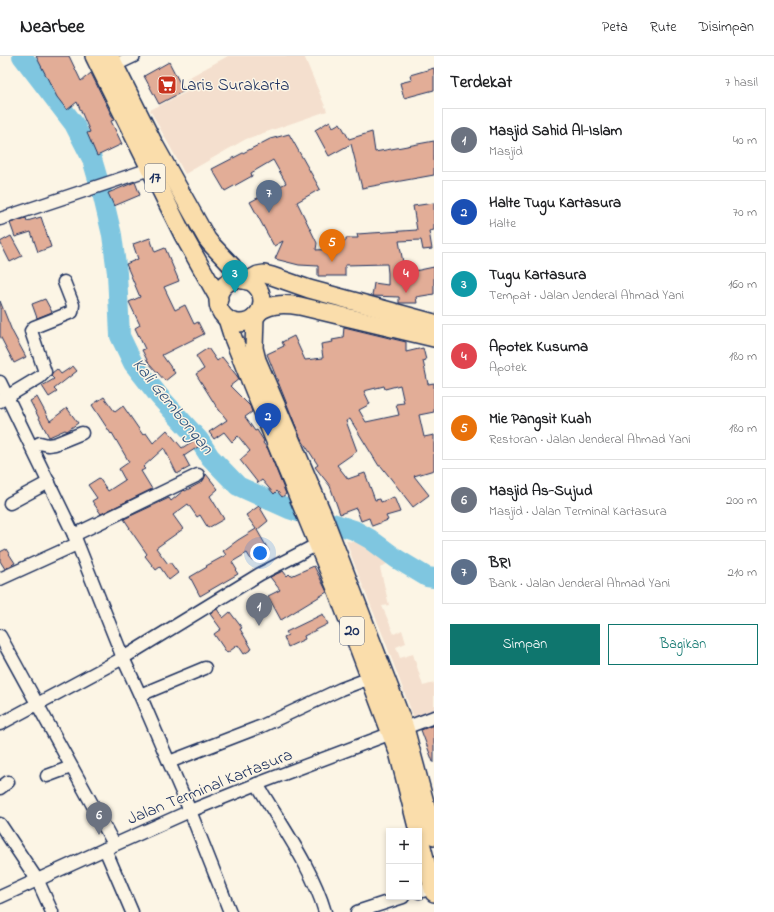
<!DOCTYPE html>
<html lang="id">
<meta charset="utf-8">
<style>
:root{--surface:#fff;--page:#f6f6f6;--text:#202124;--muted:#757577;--line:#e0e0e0;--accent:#0f766e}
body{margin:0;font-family:"Indie Flower",sans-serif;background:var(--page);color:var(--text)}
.controls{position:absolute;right:12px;bottom:12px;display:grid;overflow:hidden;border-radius:0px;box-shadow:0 2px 6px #0003}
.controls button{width:36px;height:36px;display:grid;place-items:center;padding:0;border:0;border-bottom:1px solid var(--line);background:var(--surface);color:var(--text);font:20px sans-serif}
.you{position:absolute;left:260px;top:497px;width:14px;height:14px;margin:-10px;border:3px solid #fff;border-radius:50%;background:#1a73e8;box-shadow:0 0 0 6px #1a73e833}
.badge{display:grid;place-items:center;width:26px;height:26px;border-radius:50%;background:var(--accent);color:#fff;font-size:13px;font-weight:700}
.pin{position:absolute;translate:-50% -33px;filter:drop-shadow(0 1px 2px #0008)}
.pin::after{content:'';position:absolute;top:21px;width:14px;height:12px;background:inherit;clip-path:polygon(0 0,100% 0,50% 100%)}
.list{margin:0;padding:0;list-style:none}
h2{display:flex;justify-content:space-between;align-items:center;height:52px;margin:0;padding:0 16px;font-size:17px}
h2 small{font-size:13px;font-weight:400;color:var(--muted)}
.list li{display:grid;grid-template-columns:26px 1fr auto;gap:12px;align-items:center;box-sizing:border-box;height:64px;margin:0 8px 8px;padding:0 8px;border:1px solid var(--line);border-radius:0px}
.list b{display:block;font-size:15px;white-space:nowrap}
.list p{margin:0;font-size:13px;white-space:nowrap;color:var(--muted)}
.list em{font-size:13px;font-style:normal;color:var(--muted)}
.actions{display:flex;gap:8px;padding:12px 16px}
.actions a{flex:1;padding:9px 0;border:1px solid var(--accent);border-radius:0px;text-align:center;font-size:14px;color:var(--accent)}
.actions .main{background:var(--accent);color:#fff}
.map{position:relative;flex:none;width:434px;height:856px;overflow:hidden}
header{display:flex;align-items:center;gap:24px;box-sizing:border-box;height:56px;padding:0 20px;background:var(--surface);border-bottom:1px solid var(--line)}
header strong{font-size:19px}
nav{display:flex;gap:22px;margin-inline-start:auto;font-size:14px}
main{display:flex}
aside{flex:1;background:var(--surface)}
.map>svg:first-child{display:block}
.built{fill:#f4dfce}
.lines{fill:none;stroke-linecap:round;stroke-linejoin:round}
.river{stroke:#7fc6e0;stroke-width:20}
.building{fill:#e2ad97;stroke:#1b2f5e;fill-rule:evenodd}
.minor-casing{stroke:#1b2f5e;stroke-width:15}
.highway-casing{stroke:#1b2f5e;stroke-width:20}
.minor{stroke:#fcf5e5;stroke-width:12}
.highway{stroke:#faddab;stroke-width:17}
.labels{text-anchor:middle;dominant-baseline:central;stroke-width:3;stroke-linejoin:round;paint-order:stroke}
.shield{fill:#fcf5e5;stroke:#5e6a86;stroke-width:1}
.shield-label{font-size:16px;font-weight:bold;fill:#1b2f5e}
.poi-label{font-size:17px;fill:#1b2f5e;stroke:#fcf5e5;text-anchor:start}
.street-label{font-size:17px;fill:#1b2f5e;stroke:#fcf5e5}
.water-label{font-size:18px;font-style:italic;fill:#34557e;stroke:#fcf5e5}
</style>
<header>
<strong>Nearbee</strong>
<nav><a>Peta</a><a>Rute</a><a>Disimpan</a></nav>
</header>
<main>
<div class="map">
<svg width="434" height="856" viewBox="0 0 434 856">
<rect width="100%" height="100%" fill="#fcf5e5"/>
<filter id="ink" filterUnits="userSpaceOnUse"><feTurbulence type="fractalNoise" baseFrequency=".025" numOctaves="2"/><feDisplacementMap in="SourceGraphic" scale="8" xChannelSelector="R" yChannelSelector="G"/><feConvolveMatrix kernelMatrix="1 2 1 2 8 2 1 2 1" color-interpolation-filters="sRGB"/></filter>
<g filter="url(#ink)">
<g class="built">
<polygon points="228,0 304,0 327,55 246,83 185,118 150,54 191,34 186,23"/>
<polygon points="346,485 367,487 390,506 380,512 389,549 382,550 394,578 402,574 406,587 396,591 400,602 413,598 423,630 434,627 434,654 414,662 404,636 384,582 358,518"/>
</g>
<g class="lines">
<polyline class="river" points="22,0 74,68 92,103 102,137 112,179 117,217 120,280 133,307 159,340 199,384 210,401 238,430 289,453 354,474 370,483 397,503 427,521 434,522"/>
</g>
<g class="building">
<polygon points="36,0 69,0 81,25 91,17 114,64 111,65 122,88 97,100 87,77 90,76 77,46 67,54 57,41"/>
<polygon points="169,6 184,35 159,48 144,20"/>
<polygon points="434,12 434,34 404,42 400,27 412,24 410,19"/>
<polygon points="330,65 333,71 340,67 349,83 372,76 375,96 434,85 434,119 362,132 351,88 329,100 315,74"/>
<polygon points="289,78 320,133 297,146 317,187 316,194 333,193 333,184 346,185 346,182 358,182 357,178 417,174 413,150 434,147 434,174 429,175 432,193 423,194 421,184 399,185 405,217 434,211 434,238 416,241 417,247 399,247 399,241 372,240 374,227 388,229 388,217 387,208 345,209 345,220 318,220 318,210 299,209 275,203 283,185 274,190 250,146 286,127 273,104 251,117 252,120 225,135 212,113 270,83"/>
<polygon points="135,126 140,139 114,150 108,137"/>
<polygon points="41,161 51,191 38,196 31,176 15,181 10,167 26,162 27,165"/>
<polygon points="11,180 22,200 10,206 0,186"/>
<polygon points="150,182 155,196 165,192 179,225 164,231 175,254 185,249 194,268 198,266 204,278 162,299 175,317 165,325 148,306 142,294 145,293 135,272 140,269 129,246 140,241 126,208 138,203 133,188"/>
<polygon points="45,243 52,256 37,262 32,248"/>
<polygon points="0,245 12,275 26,301 14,307 0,280"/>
<path d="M344,271L406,286V296L423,292L426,304L423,305L428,328L434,327V356L419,359L424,381L434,379V414L414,420L429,439L413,451L381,410H379L350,363L346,365L357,395L337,409L348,423L365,417L375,444L380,443L381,446L394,441L400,456L386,460L388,464L372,470L369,462L361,465L356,452L340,458L330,430L315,411L318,409L300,381L267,298L284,290L282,286L294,280L305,304L323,302L321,288L333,286L332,284L343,282ZM400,329L404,347L396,348L399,359L366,366L359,354L370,348L364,335L384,330L385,333Z"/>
<polygon points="208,292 217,305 222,301 237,320 239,323 230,330 250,350 252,356 245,361 255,375 257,374 264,385 263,387 268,393 286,438 282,441 277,435 274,438 262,424 258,427 240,404 250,395 238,380 232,386 224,376 214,383 209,376 227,364 216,350 196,318 204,313 196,300"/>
<polygon points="73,310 77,315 54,333 57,336 49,341 42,330 54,323 51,320 52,317 57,313 61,318"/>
<polygon points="37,341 50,365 67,352 78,367 67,375 65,374 49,381 30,345"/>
<polygon points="104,341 115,356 123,350 143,379 146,377 153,387 167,374 182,392 199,381 204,387 184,400 190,411 177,418 164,392 143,411 145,413 141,415 152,433 101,458 92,445 97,442 88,429 99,422 108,435 125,424 119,413 129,406 112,377 111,378 92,349"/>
<polygon points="206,418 218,433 210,440 224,463 208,472 200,459 197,461 188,448 173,459 183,473 156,492 168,508 170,506 178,517 169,524 160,511 156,514 145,500 147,498 129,472 130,472 124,463 169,442 171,445 184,434 185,435 202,426 204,423"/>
<polygon points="259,450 268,465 257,474 269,495 252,505 247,497 232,506 237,514 236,515 238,518 200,540 190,521 207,511 206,510 226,499 223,495 238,484 256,473 246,459"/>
<polygon points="6,493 15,507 5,513 0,505 0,496"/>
<polygon points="314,510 327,536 281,564 268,540 280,534 270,521 283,515 287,520 289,518 291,520"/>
<polygon points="217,553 223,562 230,556 242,572 240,573 252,593 244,598 238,589 227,597 214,578 221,573 210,558"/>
<polygon points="323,558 328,568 304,580 305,583 288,591 284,581 288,579 286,576"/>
<polygon points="434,669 434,706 433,706 421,674"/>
</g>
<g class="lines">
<defs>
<g id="minor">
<polyline points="115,9 134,0"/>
<polyline points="0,163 150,113"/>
<polyline points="0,326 74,479 123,602 140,639 190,755 230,856"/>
<polyline points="0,345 40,321 45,316 31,275 34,271 72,256 73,249 64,226"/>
<polyline points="32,391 40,387 48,389 55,388 82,377"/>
<polyline points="10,447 49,426"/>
<polyline points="74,479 198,419"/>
<polyline points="0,523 77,488"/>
<polyline points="0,580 114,788"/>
<polyline points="140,639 205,612"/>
<polyline points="0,668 123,602 260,518 318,488"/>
<polyline points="169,706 262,670 341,633 370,622"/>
<polyline points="47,720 71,711"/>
<path d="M257,728C281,769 312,811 325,856"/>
<polyline points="0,732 8,726"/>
<polyline points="0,768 38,825 52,856"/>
<polyline points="105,793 132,856"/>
<polyline points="419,836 433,832"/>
<polyline points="0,841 105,793 190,755 257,728 434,661"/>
<polyline points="357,856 403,841"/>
</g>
<g id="highway">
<polyline points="94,0 183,179 219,243"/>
<polyline points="110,0 154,88 207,183 211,188 232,210 242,224"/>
<circle cx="240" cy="245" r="22"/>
<polyline points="247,225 258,219 264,218 272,220 309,233 434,267"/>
<path d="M260,255C273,247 286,248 300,250L434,282"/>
<polyline points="255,261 254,292 257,304 323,459 392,638 405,672 434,780"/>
<polyline points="227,263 233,282 258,344 337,535 391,678 398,696 418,775"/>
<polyline points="419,779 434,837"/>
</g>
</defs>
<use href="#minor" class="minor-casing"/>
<use href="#highway" class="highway-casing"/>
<use href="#minor" class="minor"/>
<use href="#highway" class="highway"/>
</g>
</g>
<defs>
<symbol id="supermarket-square" viewBox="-11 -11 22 22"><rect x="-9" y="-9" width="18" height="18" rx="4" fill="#c8321e" stroke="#fcf5e5"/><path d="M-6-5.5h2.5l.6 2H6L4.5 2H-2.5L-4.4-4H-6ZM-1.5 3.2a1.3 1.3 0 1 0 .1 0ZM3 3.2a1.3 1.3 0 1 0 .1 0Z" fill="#fff"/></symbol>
</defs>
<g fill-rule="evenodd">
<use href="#supermarket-square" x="156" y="18" width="22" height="22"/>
</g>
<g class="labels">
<g class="shield">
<rect x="145" y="108" width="20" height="28" rx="3"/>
<rect x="340" y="561" width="24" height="28" rx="3"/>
</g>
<g class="shield-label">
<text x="155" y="122">17</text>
<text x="352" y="575">20</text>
</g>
<g class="poi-label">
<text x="181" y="29">Laris Surakarta</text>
</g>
<g class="street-label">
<text transform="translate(210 731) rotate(-22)">Jalan Terminal Kartasura</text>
</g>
<g class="water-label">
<text transform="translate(172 351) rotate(51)">Kali Gembongan</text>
</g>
</g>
</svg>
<div class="controls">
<button>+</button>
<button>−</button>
</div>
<div class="you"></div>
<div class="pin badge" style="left:259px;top:570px;background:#6b7280">1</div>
<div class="pin badge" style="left:268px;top:380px;background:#1a4fb4">2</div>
<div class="pin badge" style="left:235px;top:237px;background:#0f9aa8">3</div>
<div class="pin badge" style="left:406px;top:237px;background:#e0444e">4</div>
<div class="pin badge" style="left:332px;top:206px;background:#e8710a">5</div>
<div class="pin badge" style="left:99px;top:779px;background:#6b7280">6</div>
<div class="pin badge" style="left:269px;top:157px;background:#5c6f8a">7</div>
</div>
<aside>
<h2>Terdekat<small>7 hasil</small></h2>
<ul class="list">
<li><span class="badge" style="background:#6b7280">1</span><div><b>Masjid Sahid Al-Islam</b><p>Masjid</p></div><em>40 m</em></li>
<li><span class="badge" style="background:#1a4fb4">2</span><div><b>Halte Tugu Kartasura</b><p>Halte</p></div><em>70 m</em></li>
<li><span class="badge" style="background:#0f9aa8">3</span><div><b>Tugu Kartasura</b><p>Tempat · Jalan Jenderal Ahmad Yani</p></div><em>160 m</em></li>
<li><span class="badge" style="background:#e0444e">4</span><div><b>Apotek Kusuma</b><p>Apotek</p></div><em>180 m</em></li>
<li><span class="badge" style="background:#e8710a">5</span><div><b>Mie Pangsit Kuah</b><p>Restoran · Jalan Jenderal Ahmad Yani</p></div><em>180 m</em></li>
<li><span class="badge" style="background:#6b7280">6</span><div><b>Masjid As-Sujud</b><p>Masjid · Jalan Terminal Kartasura</p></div><em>200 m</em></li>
<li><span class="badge" style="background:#5c6f8a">7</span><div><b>BRI</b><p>Bank · Jalan Jenderal Ahmad Yani</p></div><em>210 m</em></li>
</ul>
<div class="actions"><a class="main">Simpan</a><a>Bagikan</a></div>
</aside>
</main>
